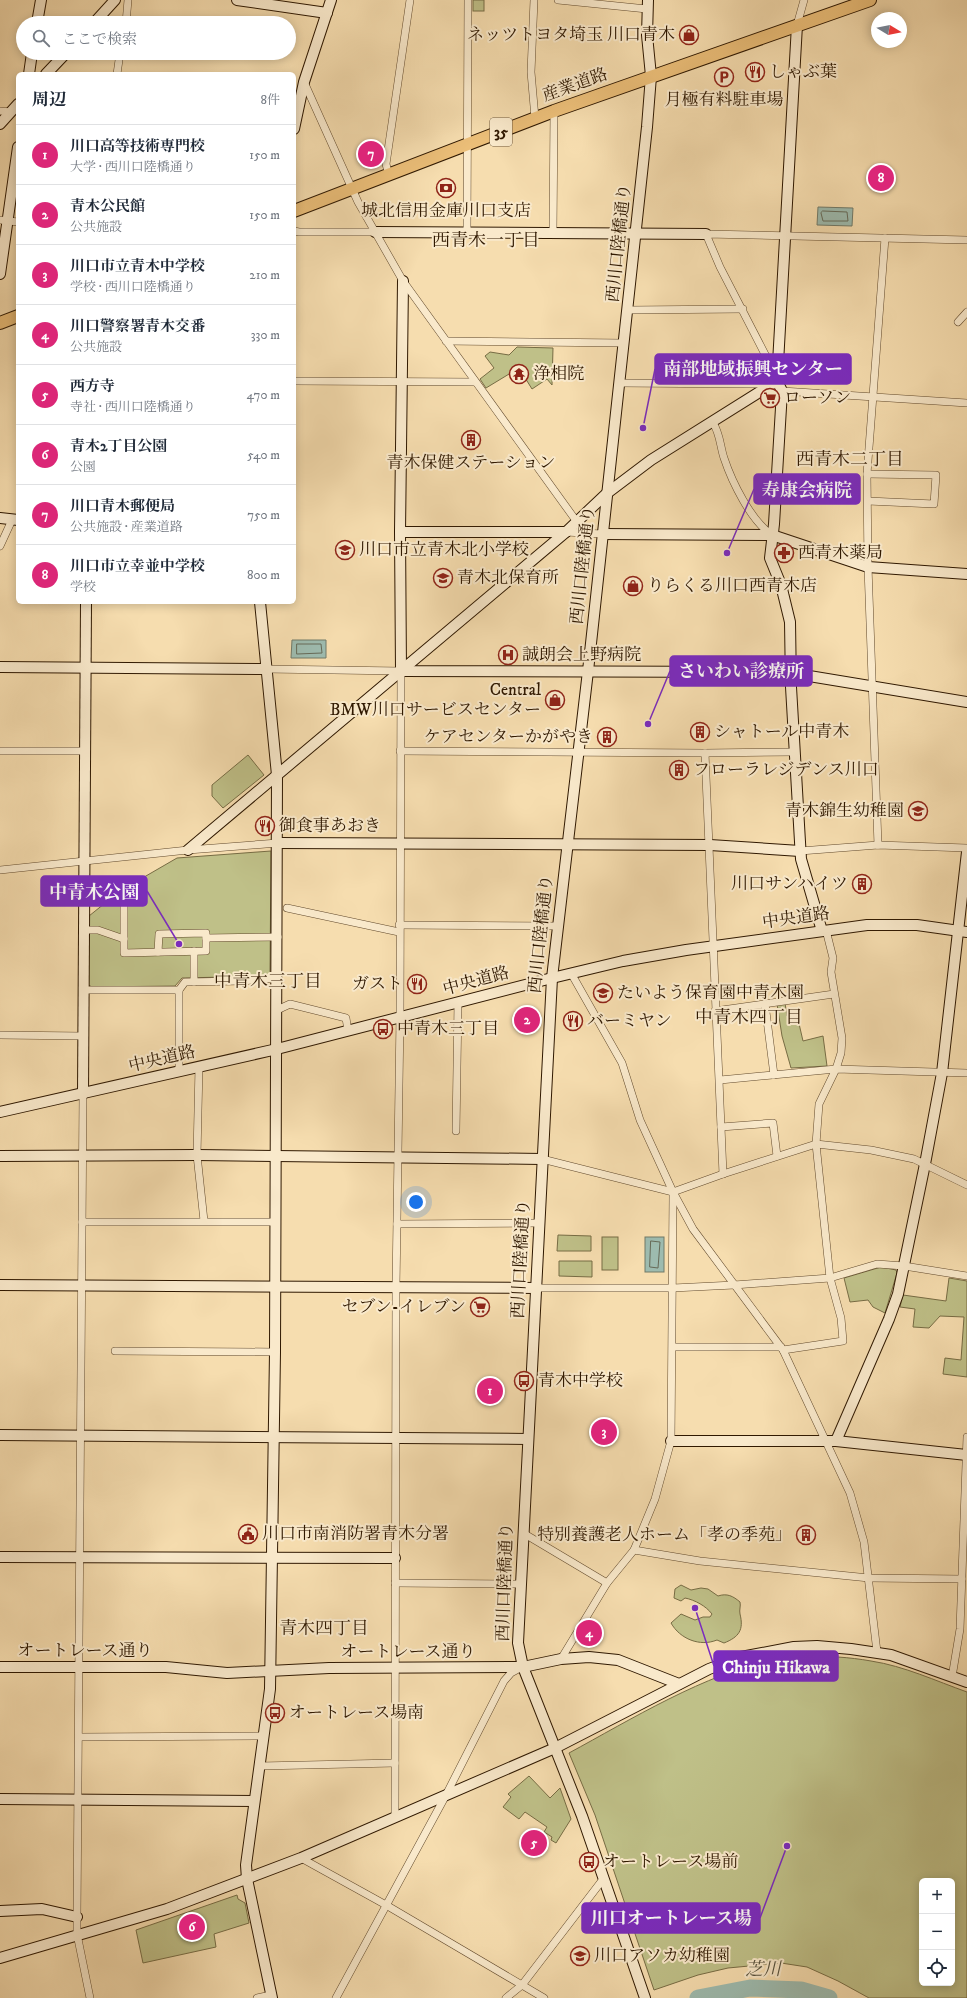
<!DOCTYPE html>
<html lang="ja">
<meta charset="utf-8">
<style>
:root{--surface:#fff;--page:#f2f2f3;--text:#1f2937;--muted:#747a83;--line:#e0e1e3;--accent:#db2777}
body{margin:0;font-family:"IM FELL DW Pica","Noto Serif JP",serif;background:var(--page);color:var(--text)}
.controls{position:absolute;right:12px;bottom:12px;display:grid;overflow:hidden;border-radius:6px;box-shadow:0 2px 10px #0003}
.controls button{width:36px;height:36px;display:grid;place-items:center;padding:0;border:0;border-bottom:1px solid var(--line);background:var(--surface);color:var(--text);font:20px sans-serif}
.compass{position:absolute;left:871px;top:12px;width:36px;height:36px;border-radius:50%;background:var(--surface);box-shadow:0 2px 10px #0003;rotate:100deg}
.you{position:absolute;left:416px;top:1202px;width:14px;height:14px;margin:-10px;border:3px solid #fff;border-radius:50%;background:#1a73e8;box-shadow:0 0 0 6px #1a73e833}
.badge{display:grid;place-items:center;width:26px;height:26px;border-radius:50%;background:var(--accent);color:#fff;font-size:13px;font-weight:700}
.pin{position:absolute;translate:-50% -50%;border:2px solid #fff;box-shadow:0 1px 4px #0006}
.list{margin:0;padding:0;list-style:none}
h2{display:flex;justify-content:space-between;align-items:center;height:52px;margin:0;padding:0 16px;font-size:17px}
h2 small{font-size:13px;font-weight:400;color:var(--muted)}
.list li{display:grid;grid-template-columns:26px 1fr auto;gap:12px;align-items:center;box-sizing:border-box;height:60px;padding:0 16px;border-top:1px solid var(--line)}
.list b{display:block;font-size:15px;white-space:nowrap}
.list p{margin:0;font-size:13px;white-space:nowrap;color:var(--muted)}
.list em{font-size:13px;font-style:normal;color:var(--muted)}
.icon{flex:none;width:22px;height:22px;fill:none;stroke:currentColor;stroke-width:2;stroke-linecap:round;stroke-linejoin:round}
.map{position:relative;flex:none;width:967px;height:1998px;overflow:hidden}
.search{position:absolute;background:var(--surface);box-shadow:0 2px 10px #0003;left:16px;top:16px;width:280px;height:44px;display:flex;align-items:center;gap:10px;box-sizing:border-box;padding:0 14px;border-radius:22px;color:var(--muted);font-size:15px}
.panel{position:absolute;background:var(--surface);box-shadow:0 2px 10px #0003;left:16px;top:72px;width:280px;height:532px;border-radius:6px}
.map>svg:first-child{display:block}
.green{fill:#bfc088;stroke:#776c44;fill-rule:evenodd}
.water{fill:#9dbbaf;stroke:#717a69}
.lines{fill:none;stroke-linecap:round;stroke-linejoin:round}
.shore{stroke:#666a58;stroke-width:1}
.river{stroke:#9dbbaf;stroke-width:17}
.street-casing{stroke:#61492c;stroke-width:8}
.secondary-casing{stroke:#2f1800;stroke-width:12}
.primary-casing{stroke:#2f1800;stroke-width:14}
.street{stroke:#f9e9cb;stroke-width:7}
.secondary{stroke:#f9e9cb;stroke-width:10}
.primary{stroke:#ebbe78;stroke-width:12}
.labels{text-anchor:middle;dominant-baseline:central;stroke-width:4;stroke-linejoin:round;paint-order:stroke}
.shield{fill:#f9e9cb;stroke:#6c573d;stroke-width:1}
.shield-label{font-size:16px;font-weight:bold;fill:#2f1800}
.poi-label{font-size:17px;fill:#2f1800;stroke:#f9e9cb;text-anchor:start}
.street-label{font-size:17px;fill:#2f1800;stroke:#f9e9cb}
.neighbourhood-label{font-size:18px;fill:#2f1800;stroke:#f9e9cb}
.water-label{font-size:18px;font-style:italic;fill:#56513d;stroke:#f9e9cb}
.leader{fill:none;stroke:#7b2cbf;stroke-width:1.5}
.callout-dot{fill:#7b2cbf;stroke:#f9e9cb;stroke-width:1.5}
.callout{fill:#7b2cbf;stroke:#7b2cbf;stroke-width:1.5}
.callout-label{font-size:18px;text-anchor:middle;font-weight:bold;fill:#fff}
</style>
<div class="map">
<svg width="967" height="1998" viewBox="0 0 967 1998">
<rect width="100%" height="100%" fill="#f6ddaf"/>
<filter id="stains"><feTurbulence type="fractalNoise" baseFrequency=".005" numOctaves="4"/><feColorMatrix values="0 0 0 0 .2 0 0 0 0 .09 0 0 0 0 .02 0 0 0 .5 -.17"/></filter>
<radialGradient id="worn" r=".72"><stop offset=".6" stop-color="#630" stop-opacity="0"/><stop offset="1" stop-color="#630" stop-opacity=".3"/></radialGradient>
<g class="green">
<rect x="473" y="0" width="11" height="11"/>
<polygon points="517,347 553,348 552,385 547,379 532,389 519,368 486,388 480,379 494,368 485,356 490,352 509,355"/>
<polygon points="248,755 264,775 223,808 212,796 212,785"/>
<polygon points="271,851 270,973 267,976 182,978 175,986 92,987 87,984 89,916 120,891 177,858"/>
<polygon points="785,1003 787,1016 797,1015 803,1041 823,1036 827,1066 791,1068 782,1036 777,1004"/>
<polygon points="558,1235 591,1236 591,1251 557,1251"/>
<rect x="602" y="1237" width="16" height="33"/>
<polygon points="559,1261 592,1261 592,1277 559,1276"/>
<polygon points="881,1267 896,1270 897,1273 885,1313 873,1307 868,1300 850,1302 844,1278"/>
<polygon points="949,1278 967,1281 967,1377 943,1374 945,1358 961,1360 964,1317 940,1316 929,1328 913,1327 915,1309 900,1307 903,1295 946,1301"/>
<path d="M681,1585L691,1590L701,1588L708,1589L718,1596C727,1593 733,1596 740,1602C741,1606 739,1610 740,1614C744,1630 739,1637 724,1643L717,1640C700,1647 680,1639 671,1623L681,1614L695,1620L703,1617H710L712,1614C706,1606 695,1600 685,1598L681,1601L674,1598L675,1589Z"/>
<path d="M804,1656C827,1656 849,1657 871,1661C904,1666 936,1681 967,1692V1998H869L838,1981L807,1967L781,1963L728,1968L698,1975L654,1990L595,1815L569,1753C630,1720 706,1673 774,1660C784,1658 794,1657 804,1656ZM922,1881H952V1983H922Z"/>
<polygon points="529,1776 550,1798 560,1788 571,1819 556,1843 551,1840 552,1837 544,1832 547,1827 525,1812 519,1819 503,1807 511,1797 508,1794"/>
<polygon points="237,1895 238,1899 245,1903 249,1923 214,1934 216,1947 143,1963 136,1930"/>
</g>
<g class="water">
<polygon points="818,207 853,208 852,226 817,225"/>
<polygon points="292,640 326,640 326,658 291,658"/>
<rect x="645" y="1237" width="19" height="35"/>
</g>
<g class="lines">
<g class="shore">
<polygon points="823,211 847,212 848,221 823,221 821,213"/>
<polygon points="297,644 321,644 322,653 297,654"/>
<polygon points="651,1241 660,1242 658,1268 650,1267"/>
</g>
<polyline class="river" points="698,1998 750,1988 801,1990 829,1998"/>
<defs>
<g id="street">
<polyline points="534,0 531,72 535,118"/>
<polyline points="558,0 647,9"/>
<polyline points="126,23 128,0"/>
<polyline points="797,25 804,0"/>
<polyline points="117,74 120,53"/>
<polyline points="304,82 358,202 403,281 577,522"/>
<polyline points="0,111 11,112"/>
<polyline points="389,176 386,164 410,0"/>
<polyline points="0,220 18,222"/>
<polyline points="294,231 299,232 375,232"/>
<polyline points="467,233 468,0"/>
<polyline points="553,233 554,111"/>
<polyline points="628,310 743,309"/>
<polyline points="958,322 967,312"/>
<polyline points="446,341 624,343"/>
<polyline points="779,369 769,362 720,267 706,234 967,240"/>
<polyline points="294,381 475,382"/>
<polyline points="619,383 747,384 759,384 765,388"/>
<polyline points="782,391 967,403"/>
<path d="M713,423C720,433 720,446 724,458C732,482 751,521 772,535"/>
<polyline points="867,474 936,475 934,504 868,501"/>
<polyline points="566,532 602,534"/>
<polyline points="0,546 12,520"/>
<polyline points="266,669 401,671 400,1018 396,1287 395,1817"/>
<polyline points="0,751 84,751"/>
<polyline points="400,751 705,753 795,752"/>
<polyline points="705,753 723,1174"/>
<polyline points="878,845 868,567 867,474 885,238"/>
<polyline points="800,851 878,845 967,848"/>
<polyline points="0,870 188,850 278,843"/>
<polyline points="124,902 124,953 206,951 206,938"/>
<polyline points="287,908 399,932"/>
<polyline points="399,925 558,926"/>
<polyline points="83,930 98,930 124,939"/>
<polyline points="194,951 194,982"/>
<polyline points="158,952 159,934 206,933 206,938 278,937"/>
<polyline points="571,973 622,1063 640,1120 673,1192 693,1229 783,1350 850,1493 864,1542 877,1652"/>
<polyline points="83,990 179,990 185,982 242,981 277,978"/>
<polyline points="765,1004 774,1075"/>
<polyline points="277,1010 290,1004 346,1018 348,1031"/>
<polyline points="715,1011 834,994"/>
<polyline points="0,1035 83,1036"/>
<polyline points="199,1067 197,1155 204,1221"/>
<polyline points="179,1072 179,990"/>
<polyline points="720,1080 836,1069 967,1073"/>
<polyline points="83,1094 77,1917 77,1934 90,1998"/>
<polyline points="721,1127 773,1123 777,1156"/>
<polyline points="456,1131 458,1003"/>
<polyline points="542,1159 673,1192 723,1174 816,1144 871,1150 914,1159 967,1185"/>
<polyline points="82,1222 276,1222"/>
<polyline points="397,1224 540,1223"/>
<polyline points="536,1288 673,1288 734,1285 830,1278 877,1264 904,1266 967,1276"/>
<polyline points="673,1347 781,1347"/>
<polyline points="783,1350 843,1341 841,1318 830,1278 816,1144 819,1104 836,1069 841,1053 842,1038 831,972 833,958 826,930"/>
<polyline points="115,1351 275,1352"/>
<polyline points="523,1533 607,1583"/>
<polyline points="634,1550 700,1561 869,1578 962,1579"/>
<polyline points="395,1583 520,1584"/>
<polyline points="561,1659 607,1583 634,1550 655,1499 671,1441 673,1195"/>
<polyline points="952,1677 960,1629 967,1437"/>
<polyline points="79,1737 264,1736"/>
<polyline points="260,1766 395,1763"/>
<polyline points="301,1858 386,1905 544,1998"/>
<polyline points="257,1998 271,1995"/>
<polyline points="336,1998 446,1795 504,1681 511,1673 522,1667"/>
<polyline points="506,1998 522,1985 604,1878"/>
</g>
<g id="secondary">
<polyline points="237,0 327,13"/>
<polyline points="37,23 41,0"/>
<polyline points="94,23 115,0"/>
<polyline points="797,25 777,381 782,391 774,524 770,558 781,585 790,622 791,687 801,859 822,931"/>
<polyline points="29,74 32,53"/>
<polyline points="46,74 66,53"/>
<polyline points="0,124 18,104"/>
<polyline points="294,129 304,82 331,0"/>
<polyline points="375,232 706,234"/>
<polyline points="0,274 18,147"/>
<polyline points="403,281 400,532 401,671 785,672 967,702"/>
<polyline points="0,518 18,520"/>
<polyline points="400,532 566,532"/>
<polyline points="602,534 772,535 868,567 967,574"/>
<polyline points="260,602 277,775 275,1352 270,1689 246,1865 247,1879 272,1998"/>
<polyline points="0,667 266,669"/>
<polyline points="278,843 710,845 800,851"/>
<polyline points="188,850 566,532 606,494 651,460 777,381"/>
<polyline points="83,1094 86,602"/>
<polyline points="0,1112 277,1049 552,978 623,961 686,950 867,925 917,925 967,932"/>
<polyline points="0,1156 197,1155 542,1159"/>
<polyline points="0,1285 536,1288"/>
<polyline points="0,1435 528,1439"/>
<polyline points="671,1441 836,1441 967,1455"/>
<polyline points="836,1441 889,1319 898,1294 925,1164 942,1073 967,852"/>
<polyline points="0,1557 395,1558"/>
<polyline points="0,1667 166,1667 227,1673 329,1668 523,1667 561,1659 589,1657 618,1660 679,1684"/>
<polyline points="0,1799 254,1801"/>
<polyline points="0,1911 42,1909 77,1917"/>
<polyline points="0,1958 167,1909 301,1858 555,1748 709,1669 741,1657 794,1647 817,1646 851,1649 891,1655 967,1682"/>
<polyline points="645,1998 582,1816 523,1667 518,1643 552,978 588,671 647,127 651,76 647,35 648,0"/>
</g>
<g id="primary">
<polyline points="294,211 554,111 870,0"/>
<polyline points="0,323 18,316"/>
</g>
</defs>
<use href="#street" class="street-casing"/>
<use href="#secondary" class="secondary-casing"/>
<use href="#primary" class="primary-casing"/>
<use href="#street" class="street"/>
<use href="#secondary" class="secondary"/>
<use href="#primary" class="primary"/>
</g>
<defs>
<symbol id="shop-ring" viewBox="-11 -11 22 22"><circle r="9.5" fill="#f9e9cb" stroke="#8f2418" stroke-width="1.5"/><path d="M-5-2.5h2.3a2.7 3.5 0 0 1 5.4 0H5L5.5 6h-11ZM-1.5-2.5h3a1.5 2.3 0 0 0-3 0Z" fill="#8f2418"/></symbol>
<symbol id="restaurant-ring" viewBox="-11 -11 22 22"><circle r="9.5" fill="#f9e9cb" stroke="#8f2418" stroke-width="1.5"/><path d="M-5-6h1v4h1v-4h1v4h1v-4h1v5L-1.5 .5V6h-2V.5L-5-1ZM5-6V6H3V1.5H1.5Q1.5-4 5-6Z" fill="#8f2418"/></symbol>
<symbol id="parking-ring" viewBox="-11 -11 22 22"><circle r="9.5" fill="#f9e9cb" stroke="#8f2418" stroke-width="1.5"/><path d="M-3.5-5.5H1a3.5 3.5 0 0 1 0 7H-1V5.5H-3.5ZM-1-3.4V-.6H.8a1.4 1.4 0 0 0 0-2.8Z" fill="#8f2418"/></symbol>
<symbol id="bank-ring" viewBox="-11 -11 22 22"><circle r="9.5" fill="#f9e9cb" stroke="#8f2418" stroke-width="1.5"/><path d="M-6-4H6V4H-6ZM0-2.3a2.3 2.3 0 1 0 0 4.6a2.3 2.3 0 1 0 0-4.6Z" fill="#8f2418"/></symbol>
<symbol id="temple-ring" viewBox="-11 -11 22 22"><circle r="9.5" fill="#f9e9cb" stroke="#8f2418" stroke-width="1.5"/><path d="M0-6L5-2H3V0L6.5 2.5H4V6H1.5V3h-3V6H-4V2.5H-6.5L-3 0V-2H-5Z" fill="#8f2418"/></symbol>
<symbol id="supermarket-ring" viewBox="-11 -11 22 22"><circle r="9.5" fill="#f9e9cb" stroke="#8f2418" stroke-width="1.5"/><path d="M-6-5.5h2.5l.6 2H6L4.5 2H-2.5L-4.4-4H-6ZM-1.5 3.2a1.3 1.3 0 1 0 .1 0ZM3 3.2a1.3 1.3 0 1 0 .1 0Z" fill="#8f2418"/></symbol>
<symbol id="building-ring" viewBox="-11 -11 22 22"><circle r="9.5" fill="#f9e9cb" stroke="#8f2418" stroke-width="1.5"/><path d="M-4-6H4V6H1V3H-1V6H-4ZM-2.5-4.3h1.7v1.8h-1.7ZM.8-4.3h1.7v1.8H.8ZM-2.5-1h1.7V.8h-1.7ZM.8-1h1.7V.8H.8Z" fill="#8f2418"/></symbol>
<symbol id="school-ring" viewBox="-11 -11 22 22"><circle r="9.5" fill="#f9e9cb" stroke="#8f2418" stroke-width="1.5"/><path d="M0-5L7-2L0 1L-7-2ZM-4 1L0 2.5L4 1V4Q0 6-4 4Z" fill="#8f2418"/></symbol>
<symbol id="pharmacy-ring" viewBox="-11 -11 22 22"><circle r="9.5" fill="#f9e9cb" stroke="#8f2418" stroke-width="1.5"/><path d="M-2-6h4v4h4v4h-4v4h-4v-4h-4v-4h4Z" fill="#8f2418"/></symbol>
<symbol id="hospital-ring" viewBox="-11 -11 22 22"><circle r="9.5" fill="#f9e9cb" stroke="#8f2418" stroke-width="1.5"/><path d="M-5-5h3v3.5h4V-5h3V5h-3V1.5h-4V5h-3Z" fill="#8f2418"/></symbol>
<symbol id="bus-ring" viewBox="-11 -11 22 22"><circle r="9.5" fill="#f9e9cb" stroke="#8f2418" stroke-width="1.5"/><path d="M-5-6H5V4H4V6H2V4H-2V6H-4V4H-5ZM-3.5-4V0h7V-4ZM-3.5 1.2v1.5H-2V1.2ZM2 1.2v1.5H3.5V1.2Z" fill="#8f2418"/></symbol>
<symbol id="civic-ring" viewBox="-11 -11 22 22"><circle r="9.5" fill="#f9e9cb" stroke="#8f2418" stroke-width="1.5"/><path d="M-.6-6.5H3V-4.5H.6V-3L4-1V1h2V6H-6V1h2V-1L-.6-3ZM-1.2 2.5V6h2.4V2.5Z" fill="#8f2418"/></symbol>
</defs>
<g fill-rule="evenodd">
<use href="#shop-ring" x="678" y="24" width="22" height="22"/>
<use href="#restaurant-ring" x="744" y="61" width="22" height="22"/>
<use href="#parking-ring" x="713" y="66" width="22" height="22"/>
<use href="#bank-ring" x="435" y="177" width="22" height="22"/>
<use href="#temple-ring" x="508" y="363" width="22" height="22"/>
<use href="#supermarket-ring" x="759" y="387" width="22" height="22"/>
<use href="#building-ring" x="460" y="429" width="22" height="22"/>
<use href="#school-ring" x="334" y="539" width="22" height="22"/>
<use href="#pharmacy-ring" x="773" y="542" width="22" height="22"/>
<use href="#school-ring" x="432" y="567" width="22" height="22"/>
<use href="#shop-ring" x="622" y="575" width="22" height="22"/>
<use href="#hospital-ring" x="497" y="644" width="22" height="22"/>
<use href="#shop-ring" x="544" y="689" width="22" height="22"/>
<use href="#building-ring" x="689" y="721" width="22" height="22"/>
<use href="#building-ring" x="596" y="726" width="22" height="22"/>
<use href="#building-ring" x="668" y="759" width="22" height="22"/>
<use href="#school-ring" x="907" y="800" width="22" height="22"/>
<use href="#restaurant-ring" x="254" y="815" width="22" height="22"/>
<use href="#building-ring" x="851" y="873" width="22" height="22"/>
<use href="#restaurant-ring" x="406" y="973" width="22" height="22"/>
<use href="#school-ring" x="592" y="982" width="22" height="22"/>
<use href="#restaurant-ring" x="562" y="1010" width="22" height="22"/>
<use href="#bus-ring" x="372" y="1018" width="22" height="22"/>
<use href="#supermarket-ring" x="469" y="1296" width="22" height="22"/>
<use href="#bus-ring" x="513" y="1370" width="22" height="22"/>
<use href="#civic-ring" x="237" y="1523" width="22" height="22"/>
<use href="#building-ring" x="795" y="1524" width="22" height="22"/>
<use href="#bus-ring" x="264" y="1702" width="22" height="22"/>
<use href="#bus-ring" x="578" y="1851" width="22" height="22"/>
<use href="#school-ring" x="569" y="1945" width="22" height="22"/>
</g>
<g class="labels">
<rect class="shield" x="490" y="118" width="22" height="28" rx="3"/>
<g class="shield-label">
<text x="501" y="132">35</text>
</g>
<g class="poi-label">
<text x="675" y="35" text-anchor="end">ネッツトヨタ埼玉 川口青木</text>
<text x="769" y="72">しゃぶ葉</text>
<text x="724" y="100" text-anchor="middle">月極有料駐車場</text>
<text x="446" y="211" text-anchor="middle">城北信用金庫川口支店</text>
<text x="533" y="374">浄相院</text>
<text x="784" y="398">ローソン</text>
<text x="471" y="463" text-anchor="middle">青木保健ステーション</text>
<text x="359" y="550">川口市立青木北小学校</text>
<text x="798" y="553">西青木薬局</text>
<text x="457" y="578">青木北保育所</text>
<text x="647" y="586">りらくる川口西青木店</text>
<text x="522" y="655">誠朗会上野病院</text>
<text x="541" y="690" text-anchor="end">Central<tspan x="541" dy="20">BMW川口サービスセンター</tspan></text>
<text x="714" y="732">シャトール中青木</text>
<text x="593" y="737" text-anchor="end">ケアセンターかがやき</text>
<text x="693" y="770">フローラレジデンス川口</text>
<text x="904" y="811" text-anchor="end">青木錦生幼稚園</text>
<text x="279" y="826">御食事あおき</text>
<text x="848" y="884" text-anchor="end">川口サンハイツ</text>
<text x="403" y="984" text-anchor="end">ガスト</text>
<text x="617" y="993">たいよう保育園中青木園</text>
<text x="587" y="1021">バーミヤン</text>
<text x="397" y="1029">中青木三丁目</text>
<text x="466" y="1307" text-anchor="end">セブン-イレブン</text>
<text x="538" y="1381">青木中学校</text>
<text x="262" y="1534">川口市南消防署青木分署</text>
<text x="792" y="1535" text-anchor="end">特別養護老人ホーム「孝の季苑」</text>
<text x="289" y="1713">オートレース場南</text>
<text x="603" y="1862">オートレース場前</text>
<text x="594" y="1956">川口アソカ幼稚園</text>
</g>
<g class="street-label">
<text transform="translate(575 85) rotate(-20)">産業道路</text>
<text transform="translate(619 243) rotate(-84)">西川口陸橋通り</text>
<text transform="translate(583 565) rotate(-84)">西川口陸橋通り</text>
<text transform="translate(796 918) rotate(-8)">中央道路</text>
<text transform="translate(541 934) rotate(-84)">西川口陸橋通り</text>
<text transform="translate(476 981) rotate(-15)">中央道路</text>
<text transform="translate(162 1059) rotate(-13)">中央道路</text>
<text transform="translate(521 1259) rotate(-87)">西川口陸橋通り</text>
<text transform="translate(505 1582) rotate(-88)">西川口陸橋通り</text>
<text x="85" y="1651">オートレース通り</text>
<text x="408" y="1652">オートレース通り</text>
</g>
<g class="neighbourhood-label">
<text x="486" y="241">西青木一丁目</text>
<text x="850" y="460">西青木二丁目</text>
<text x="268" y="982">中青木三丁目</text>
<text x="749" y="1018">中青木四丁目</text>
<text x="324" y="1629">青木四丁目</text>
</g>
<g class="water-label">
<text transform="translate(763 1970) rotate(-1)">芝川</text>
</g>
</g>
<path class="leader" d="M643 428L655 369M727 553L754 489M648 724L670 671M179 944L147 891M695 1608L714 1666M787 1846L760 1918"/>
<g class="callout-dot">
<circle cx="643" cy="428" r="4"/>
<circle cx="727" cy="553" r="4"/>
<circle cx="648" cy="724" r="4"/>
<circle cx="179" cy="944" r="4"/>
<circle cx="695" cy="1608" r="4"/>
<circle cx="787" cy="1846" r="4"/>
</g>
<g class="callout">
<rect x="655" y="354" width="196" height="30" rx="4"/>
<rect x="754" y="474" width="106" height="30" rx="4"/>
<rect x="670" y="656" width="142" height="30" rx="4"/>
<rect x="41" y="876" width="106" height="30" rx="4"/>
<rect x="714" y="1651" width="124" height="30" rx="4"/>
<rect x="582" y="1903" width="178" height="30" rx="4"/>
</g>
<g class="callout-label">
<text x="753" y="375">南部地域振興センター</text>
<text x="807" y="496">寿康会病院</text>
<text x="741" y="677">さいわい診療所</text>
<text x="94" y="898">中青木公園</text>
<text x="776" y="1673">Chinju Hikawa</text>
<text x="671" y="1924">川口オートレース場</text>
</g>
<rect width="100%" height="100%" filter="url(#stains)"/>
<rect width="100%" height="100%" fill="url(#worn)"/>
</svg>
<div class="controls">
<button>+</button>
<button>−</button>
<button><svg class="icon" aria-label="locate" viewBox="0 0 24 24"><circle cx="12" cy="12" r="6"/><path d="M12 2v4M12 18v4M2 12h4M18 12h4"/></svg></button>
</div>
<svg class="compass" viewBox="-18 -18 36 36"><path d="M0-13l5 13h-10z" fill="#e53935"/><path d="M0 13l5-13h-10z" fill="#747a83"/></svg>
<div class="you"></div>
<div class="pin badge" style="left:490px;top:1391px">1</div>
<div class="pin badge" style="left:527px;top:1020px">2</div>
<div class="pin badge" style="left:604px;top:1432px">3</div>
<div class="pin badge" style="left:589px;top:1633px">4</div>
<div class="pin badge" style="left:534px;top:1843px">5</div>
<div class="pin badge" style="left:192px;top:1927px">6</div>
<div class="pin badge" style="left:371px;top:154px">7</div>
<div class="pin badge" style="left:881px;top:178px">8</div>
<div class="search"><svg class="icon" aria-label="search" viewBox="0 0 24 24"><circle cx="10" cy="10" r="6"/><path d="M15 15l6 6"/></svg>ここで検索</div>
<section class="panel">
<h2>周辺<small>8件</small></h2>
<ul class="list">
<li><span class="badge">1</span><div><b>川口高等技術専門校</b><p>大学 · 西川口陸橋通り</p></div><em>150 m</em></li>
<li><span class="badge">2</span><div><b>青木公民館</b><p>公共施設</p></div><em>150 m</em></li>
<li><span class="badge">3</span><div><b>川口市立青木中学校</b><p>学校 · 西川口陸橋通り</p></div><em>210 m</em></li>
<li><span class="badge">4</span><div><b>川口警察署青木交番</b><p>公共施設</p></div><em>330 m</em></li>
<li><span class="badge">5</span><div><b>西方寺</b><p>寺社 · 西川口陸橋通り</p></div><em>470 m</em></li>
<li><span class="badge">6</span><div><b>青木2丁目公園</b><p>公園</p></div><em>540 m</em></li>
<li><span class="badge">7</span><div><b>川口青木郵便局</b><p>公共施設 · 産業道路</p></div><em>750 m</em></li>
<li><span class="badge">8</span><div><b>川口市立幸並中学校</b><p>学校</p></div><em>800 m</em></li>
</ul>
</section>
</div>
